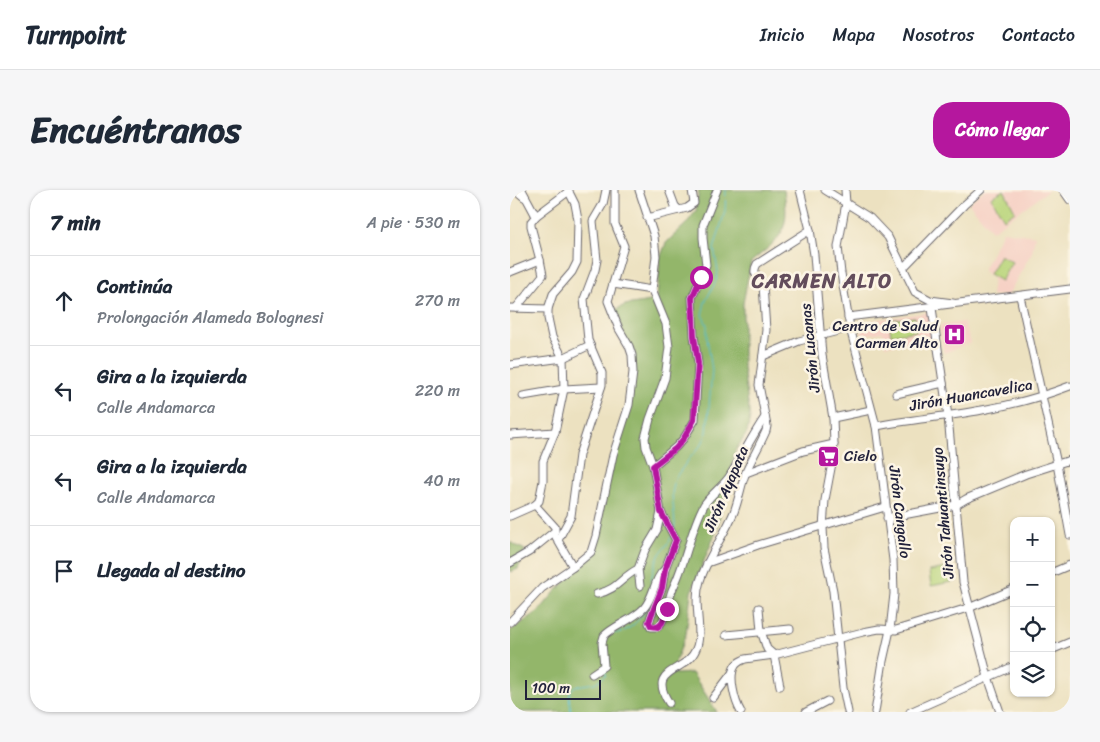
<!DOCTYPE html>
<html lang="es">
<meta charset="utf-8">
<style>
:root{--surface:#fff;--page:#f6f6f7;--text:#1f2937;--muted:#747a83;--line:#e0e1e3;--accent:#b5179e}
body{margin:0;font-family:Sriracha,sans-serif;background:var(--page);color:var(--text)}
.controls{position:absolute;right:15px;bottom:15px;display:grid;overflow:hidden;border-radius:10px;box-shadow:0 1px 4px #0004}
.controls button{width:45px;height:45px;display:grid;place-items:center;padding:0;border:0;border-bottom:1px solid var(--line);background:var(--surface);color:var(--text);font:25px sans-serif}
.scale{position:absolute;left:15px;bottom:12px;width:76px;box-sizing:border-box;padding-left:5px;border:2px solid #22223b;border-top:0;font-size:14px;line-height:18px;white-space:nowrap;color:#22223b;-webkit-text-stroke:4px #fcf5e5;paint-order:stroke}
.stop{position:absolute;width:15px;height:15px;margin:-11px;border:4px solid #b5179e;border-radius:50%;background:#fff}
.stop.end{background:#b5179e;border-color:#fff;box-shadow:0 1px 5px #0008}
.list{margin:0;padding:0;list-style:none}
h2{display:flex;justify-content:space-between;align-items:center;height:65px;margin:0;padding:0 20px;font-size:21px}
h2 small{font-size:16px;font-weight:400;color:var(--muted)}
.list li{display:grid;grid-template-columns:32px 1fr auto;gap:15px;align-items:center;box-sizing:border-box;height:90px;padding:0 20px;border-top:1px solid var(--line)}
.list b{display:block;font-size:19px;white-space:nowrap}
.list p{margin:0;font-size:16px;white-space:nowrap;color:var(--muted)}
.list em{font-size:16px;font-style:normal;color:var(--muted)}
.icon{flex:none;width:28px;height:28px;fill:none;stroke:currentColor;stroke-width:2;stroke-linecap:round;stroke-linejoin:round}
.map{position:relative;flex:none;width:560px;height:522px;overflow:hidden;border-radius:20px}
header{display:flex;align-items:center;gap:30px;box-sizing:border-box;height:70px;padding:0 25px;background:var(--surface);border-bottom:1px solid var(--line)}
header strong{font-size:24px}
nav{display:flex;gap:28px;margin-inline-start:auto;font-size:18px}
.intro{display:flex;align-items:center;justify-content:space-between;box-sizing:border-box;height:120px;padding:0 30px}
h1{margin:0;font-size:35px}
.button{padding:12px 22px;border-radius:20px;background:var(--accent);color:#fff;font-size:18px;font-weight:700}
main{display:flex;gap:30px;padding:0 30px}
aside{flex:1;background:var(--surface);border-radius:20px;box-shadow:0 1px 4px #0004}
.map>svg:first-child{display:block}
.built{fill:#f6d1c5}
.green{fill:#bad57b;stroke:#6e7c5b}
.forest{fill:#93b66b;stroke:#5a6c53}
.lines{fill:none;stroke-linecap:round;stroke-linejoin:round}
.stream{stroke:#52bdce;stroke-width:1}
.minor-casing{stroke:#69656a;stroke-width:9}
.minor{stroke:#fff;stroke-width:7}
.route{stroke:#b5179e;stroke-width:6}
.labels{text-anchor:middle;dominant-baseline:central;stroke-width:5;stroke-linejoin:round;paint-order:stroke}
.poi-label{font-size:15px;fill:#22223b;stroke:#fcf5e5;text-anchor:end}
.street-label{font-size:15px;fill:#22223b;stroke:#fcf5e5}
.district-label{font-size:20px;font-weight:bold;letter-spacing:1px;fill:#634d5c;stroke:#fcf5e5}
</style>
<header>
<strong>Turnpoint</strong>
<nav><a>Inicio</a><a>Mapa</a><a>Nosotros</a><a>Contacto</a></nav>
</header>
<div class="intro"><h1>Encuéntranos</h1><a class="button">Cómo llegar</a></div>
<main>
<aside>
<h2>7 min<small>A pie · 530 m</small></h2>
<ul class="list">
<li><svg class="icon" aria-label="ahead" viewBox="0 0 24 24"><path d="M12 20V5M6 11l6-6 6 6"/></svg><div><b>Continúa</b><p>Prolongación Alameda Bolognesi</p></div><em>270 m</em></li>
<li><svg class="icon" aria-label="left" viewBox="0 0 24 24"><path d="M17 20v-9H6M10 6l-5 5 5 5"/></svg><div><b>Gira a la izquierda</b><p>Calle Andamarca</p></div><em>220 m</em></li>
<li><svg class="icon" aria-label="left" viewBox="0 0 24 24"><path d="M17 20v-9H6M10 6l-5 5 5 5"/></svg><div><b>Gira a la izquierda</b><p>Calle Andamarca</p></div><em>40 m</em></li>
<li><svg class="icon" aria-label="arrive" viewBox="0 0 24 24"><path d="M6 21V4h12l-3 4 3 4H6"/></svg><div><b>Llegada al destino</b></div></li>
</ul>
</aside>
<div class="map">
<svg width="560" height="522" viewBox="0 0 560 522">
<rect width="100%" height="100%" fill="#fcf5e5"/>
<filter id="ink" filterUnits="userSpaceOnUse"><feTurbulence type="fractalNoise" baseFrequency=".02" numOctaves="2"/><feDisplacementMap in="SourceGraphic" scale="10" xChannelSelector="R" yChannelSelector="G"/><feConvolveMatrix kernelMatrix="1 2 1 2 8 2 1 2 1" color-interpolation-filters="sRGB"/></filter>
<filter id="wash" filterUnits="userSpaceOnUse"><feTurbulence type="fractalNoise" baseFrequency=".0096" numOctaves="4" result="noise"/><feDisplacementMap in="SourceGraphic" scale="20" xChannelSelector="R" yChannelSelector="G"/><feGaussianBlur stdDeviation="1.12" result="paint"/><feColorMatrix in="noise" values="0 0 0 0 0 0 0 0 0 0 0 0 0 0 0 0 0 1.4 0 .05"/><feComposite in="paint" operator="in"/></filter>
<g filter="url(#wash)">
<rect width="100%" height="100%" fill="#ece1c0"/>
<g class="built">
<polygon points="474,0 539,0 482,41 459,13"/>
<polygon points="493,41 525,46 522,62 498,105 481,106 483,88 477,84 473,80"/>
<polygon points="421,122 424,150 375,156 373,142 352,145 350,132"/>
<polygon points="453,132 461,153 434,163 429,136"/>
</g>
<g class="green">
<polygon points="494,0 505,21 494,29 481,7"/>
<polygon points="490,65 502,72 491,91 479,84"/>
<polygon points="405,127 407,141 381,145 379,130"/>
<polygon points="443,377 446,391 421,396 419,381"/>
</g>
<g class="forest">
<path d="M189,0H274C280,42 272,47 241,72L233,113V178L240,228L237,243L225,261L206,342L181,402L176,444L165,473V484L182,483L207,522H0V441L29,421L45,402L83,363L102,273L120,217L124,173L105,120L115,115L147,110L150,68L156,53L176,34L186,21Z"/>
<polygon points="0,352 15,360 8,379 0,382"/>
</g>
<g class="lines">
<g class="stream">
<polyline points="164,339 165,334 162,304 165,288 179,269 192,254 197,242 202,180 197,148 197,135 192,125 195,112 206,91 208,81 204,59 215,21 216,0"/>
<path d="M141,395C142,383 144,374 150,364C154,357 159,355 161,347"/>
<path d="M104,443C117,444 129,430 136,420"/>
<polyline points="61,522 59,506 61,500 65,496 85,493 96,485 95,480"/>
</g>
</g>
</g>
<g filter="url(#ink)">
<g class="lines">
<defs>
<g id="minor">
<path d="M129,0L144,46L146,66L142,100L156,134L159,157L155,188L140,229L135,248L136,257L143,276L151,322L166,350L155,379L152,398L141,426L139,433L141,437H148C158,427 157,411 163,398C176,372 180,341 194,315C201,304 212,297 219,287C232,267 242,246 255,227"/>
<polyline points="159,0 165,16 169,20 177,18 184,13 182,0"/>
<polyline points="290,0 300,40 304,65 312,165 323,228 324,254 322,273 315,310 313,337 314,358 323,401 333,498 338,522"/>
<polyline points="315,0 360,28 378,47 405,102 420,110 443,113"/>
<polyline points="335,0 336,13 328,57 331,83 340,138 366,236 383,370 384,404 380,440 373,471 365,522"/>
<polyline points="553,0 560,10"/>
<polyline points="0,1 8,2 14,7"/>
<polyline points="26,26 59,1"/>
<polyline points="137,28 169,20"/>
<polyline points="393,78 454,15 471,0"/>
<polyline points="0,82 30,70 21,36 21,32 26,26 12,0"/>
<polyline points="103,94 142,100"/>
<polyline points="510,106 547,274 560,345"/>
<polyline points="0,118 38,119"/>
<polyline points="6,118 33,85 30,70"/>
<polyline points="422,118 438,226 453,392 478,487 490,522"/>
<polyline points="338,127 560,99"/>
<polyline points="253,166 289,151 340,138"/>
<polyline points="0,175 53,168 80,155"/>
<polyline points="386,204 433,193"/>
<polyline points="13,206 54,199 91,197"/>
<polyline points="323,228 361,220"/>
<path d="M366,236C401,229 436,227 472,220C502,215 531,207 560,196"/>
<polyline points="0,245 45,242"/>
<polyline points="143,276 166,257 174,248 185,230 188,173 184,146 182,108 196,75 193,48 193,35 207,0"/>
<polyline points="236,283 293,261 324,254"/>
<polyline points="0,326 25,315 29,311 33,291 33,271 45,242 54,199 53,168 42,147 38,128 38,119 43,104 62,82 67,72 68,30 65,14 58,0"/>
<polyline points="377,328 446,315 456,309 516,284 560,270"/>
<polyline points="46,347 63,377"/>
<polyline points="48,350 61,326 69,265 92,195 92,183 78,150 74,109 85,80 87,70 83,31 93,14 96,0"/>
<polyline points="0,373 19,362 45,341 45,337 25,315"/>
<polyline points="197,373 248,355 375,317"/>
<polyline points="128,379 130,396"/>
<polyline points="541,383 560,375"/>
<path d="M87,404C109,399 111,387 128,379L135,360L147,340L151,322"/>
<polyline points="249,418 251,441 257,459 264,465 270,496"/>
<polyline points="0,432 32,398 63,377 81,362 86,346 103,265 119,215 123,182 122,165 119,156 109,139 98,111 114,56 105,34 105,0"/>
<polyline points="216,445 280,439"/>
<polyline points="541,460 560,452"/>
<path d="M82,484L94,476L92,453L94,446C103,436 123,430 134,418C144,407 144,388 155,379"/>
<polyline points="203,508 222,483"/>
<path d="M159,513C136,477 176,484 186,459C194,441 182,414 190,391C198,366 214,346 224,322C229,309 231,295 236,282C242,268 250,255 256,241L257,236L249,195L256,140L253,95C249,86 241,85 247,74L300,40"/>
<path d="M231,522C225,512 218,486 225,476C227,472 231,471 235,469L264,465L353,442L369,439L386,440L461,417L504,399"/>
<polyline points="296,522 317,511"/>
<polyline points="400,522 504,476"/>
</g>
</defs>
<use href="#minor" class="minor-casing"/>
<use href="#minor" class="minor"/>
</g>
</g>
<g class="lines" filter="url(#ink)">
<polyline class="route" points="157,419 152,433 148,437 141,436 139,432 141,426 152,398 155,379 166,350 151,322 143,276 166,258 174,248 184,230 188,173 184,146 182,108 191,87"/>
</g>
<defs>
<symbol id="hospital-square" viewBox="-11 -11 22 22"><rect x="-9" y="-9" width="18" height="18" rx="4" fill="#b5179e" stroke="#fcf5e5"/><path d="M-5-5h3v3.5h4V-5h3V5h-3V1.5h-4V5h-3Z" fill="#fff"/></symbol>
<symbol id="supermarket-square" viewBox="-11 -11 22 22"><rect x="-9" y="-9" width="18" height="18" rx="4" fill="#b5179e" stroke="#fcf5e5"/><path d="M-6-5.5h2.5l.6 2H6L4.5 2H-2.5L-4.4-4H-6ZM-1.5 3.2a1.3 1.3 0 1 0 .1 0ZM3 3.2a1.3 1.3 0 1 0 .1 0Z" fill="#fff"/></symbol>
</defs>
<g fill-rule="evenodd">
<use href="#hospital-square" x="432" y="132" width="25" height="25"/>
<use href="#supermarket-square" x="306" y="254" width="25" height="25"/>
</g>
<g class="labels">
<g class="poi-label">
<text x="428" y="136">Centro de Salud<tspan x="428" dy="17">Carmen Alto</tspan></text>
<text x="334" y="266" text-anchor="start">Cielo</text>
</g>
<g class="street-label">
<text transform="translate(300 158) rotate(-96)">Jirón Lucanas</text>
<text transform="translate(461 205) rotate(-10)">Jirón Huancavelica</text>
<text transform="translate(216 299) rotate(-67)">Jirón Ayapata</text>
<text transform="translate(390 322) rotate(83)">Jirón Cangallo</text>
<text transform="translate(433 323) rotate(-95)">Jirón Tahuantinsuyo</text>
</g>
<g class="district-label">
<text x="312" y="91">CARMEN ALTO</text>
</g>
</g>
</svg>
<div class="controls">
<button>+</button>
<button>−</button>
<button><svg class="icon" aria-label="locate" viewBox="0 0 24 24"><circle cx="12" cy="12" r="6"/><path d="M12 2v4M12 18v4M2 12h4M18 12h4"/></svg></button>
<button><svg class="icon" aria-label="layers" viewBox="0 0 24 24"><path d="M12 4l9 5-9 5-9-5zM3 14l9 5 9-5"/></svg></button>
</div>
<div class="scale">100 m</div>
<div class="stop" style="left:191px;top:87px"></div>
<div class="stop end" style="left:157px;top:419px"></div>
</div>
</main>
